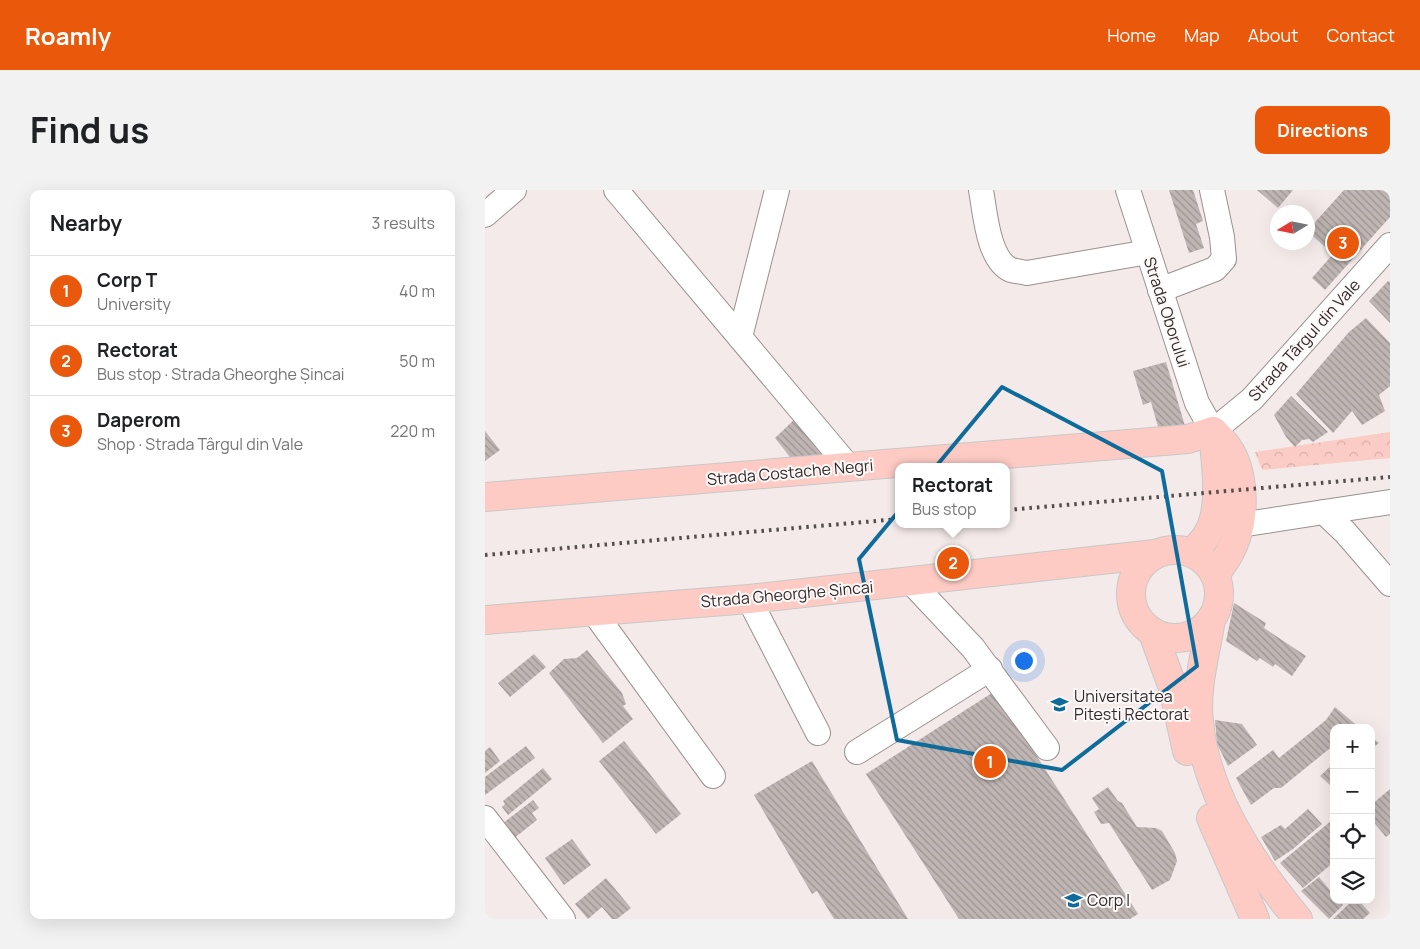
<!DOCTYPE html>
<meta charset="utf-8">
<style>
:root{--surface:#fff;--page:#f2f2f2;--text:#202124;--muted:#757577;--line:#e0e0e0;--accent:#ea580c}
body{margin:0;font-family:Manrope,sans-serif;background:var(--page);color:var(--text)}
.controls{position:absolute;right:15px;bottom:15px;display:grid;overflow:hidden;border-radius:10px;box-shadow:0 5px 20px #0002}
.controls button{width:45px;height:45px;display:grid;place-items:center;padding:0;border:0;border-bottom:1px solid var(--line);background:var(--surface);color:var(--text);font:25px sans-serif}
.compass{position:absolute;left:785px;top:15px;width:45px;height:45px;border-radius:50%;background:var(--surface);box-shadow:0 5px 20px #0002;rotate:260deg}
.you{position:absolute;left:538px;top:470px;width:18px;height:18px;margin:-12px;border:4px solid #fff;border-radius:50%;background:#1a73e8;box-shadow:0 0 0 8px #1a73e833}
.badge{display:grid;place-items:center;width:32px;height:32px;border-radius:50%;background:var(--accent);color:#fff;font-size:16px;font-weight:700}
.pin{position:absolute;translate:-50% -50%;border:2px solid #fff;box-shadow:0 1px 5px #0006}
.popup{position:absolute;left:410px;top:273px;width:115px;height:65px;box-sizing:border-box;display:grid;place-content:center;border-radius:10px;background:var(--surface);filter:drop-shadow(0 1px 4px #0005);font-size:16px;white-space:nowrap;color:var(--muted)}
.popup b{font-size:19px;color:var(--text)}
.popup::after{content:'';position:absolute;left:50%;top:100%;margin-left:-10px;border:10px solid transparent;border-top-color:var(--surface)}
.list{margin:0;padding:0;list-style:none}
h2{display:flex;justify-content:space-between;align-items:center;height:65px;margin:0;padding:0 20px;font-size:21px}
h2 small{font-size:16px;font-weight:400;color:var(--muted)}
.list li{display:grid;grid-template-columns:32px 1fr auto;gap:15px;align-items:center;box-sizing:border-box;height:70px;padding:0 20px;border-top:1px solid var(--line)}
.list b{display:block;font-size:19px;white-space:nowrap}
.list p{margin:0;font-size:16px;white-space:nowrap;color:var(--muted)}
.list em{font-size:16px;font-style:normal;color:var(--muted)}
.icon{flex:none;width:28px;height:28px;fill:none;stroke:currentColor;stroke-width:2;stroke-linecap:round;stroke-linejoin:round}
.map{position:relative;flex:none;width:905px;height:729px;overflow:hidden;border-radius:10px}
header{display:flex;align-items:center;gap:30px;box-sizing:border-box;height:70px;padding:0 25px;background:var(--accent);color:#fff}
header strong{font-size:24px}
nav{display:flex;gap:28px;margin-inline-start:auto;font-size:18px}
.intro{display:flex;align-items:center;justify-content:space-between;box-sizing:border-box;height:120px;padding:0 30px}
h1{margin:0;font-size:35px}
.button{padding:12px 22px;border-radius:10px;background:var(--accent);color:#fff;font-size:18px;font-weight:700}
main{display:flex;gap:30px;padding:0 30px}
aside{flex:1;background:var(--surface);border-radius:10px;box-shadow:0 5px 20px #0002}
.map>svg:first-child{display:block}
.forest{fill:url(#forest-crowns)}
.building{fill:url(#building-back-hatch)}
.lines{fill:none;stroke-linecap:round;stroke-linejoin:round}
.minor-casing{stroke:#9a9190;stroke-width:26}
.major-casing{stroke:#c9c8c8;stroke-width:30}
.minor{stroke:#fff;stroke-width:24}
.major{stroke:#fdcbc4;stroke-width:28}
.rail{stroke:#524d4c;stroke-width:4;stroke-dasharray:2.5 5;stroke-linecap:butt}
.marked{fill:none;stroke:#0e6b9a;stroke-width:4;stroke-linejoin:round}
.labels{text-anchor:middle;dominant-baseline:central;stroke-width:4;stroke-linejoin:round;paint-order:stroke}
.street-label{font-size:16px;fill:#302c2b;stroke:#fef9f8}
.poi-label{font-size:16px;fill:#302c2b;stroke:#fef9f8;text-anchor:start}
</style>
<header>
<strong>Roamly</strong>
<nav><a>Home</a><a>Map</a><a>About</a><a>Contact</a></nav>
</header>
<div class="intro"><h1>Find us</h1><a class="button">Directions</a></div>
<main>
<aside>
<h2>Nearby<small>3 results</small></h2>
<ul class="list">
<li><span class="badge">1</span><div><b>Corp T</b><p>University</p></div><em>40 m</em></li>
<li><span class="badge">2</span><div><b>Rectorat</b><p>Bus stop · Strada Gheorghe Șincai</p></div><em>50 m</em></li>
<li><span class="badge">3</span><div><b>Daperom</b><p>Shop · Strada Târgul din Vale</p></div><em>220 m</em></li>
</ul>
</aside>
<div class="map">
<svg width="905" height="729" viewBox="0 0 905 729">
<defs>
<pattern id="forest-crowns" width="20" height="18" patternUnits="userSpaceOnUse" patternTransform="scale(1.25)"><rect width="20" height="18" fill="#fbccc5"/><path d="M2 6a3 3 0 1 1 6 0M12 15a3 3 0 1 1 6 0" fill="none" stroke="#d7afa9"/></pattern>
<pattern id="building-back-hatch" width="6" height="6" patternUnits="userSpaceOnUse" patternTransform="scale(1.25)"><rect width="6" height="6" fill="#bfb6b4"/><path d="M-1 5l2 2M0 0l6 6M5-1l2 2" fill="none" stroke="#9c9493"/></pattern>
</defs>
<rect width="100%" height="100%" fill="#f4eae9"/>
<polygon class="forest" points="905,242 905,268 777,280 770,262"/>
<g class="building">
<polygon points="684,0 708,0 718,31 711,34 719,58 704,63"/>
<polygon points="772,0 808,0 793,18"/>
<polygon points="859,0 905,0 905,27 840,100 827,88 848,64 822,41"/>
<polygon points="903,91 905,92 905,133 884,111"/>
<polygon points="881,128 905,153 905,196 894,205 900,221 877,235 867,221 848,243 811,204 864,142"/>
<polygon points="681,172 700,236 675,244 666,212 658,215 648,181"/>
<polygon points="806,206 843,242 828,252 824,249 817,250 810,257 801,247 789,225"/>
<polygon points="313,226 347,270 309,272 290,248"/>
<polygon points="0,241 15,260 0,271"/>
<polygon points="749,413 781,433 779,438 821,466 807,486 790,474 788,477 775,468 772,471 741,451"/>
<polygon points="102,460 137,503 141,514 138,516 148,529 118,553 64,483 79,469 92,468"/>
<polygon points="49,464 61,477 25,507 13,493"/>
<polygon points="510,501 653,724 645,729 474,729 381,584"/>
<polygon points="850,517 875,538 849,538 849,555 796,598 789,598 766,615 751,588 788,560 794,568 841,530"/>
<polygon points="730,530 757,534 772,555 743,576 732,554"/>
<polygon points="886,547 894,553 886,559"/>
<polygon points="139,551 196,624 171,644 114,571"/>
<polygon points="41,556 50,568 0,605 0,587"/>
<polygon points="5,557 15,571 0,583 0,561"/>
<polygon points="327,571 423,729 349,729 332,701 327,704 269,605"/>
<polygon points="849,573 849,595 847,597 835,586"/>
<polygon points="58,578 67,589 23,625 17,617 20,614 18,611"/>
<polygon points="623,597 633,611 637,613 652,637 671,638 677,641 690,663 692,671 685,690 667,700 624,633 616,634 609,622 614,619 607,608"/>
<polygon points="905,599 905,644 901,647 886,629 886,615"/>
<polygon points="48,610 54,618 47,623 52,630 28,649 17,634"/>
<polygon points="823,619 837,634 808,659 790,671 776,647 796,635 800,639"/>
<polygon points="846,631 849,634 849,672 818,698 795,673"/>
<polygon points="87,649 106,675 79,695 60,668"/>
<polygon points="834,687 849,705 849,710 853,710 858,715 844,729 816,701"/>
<polygon points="121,688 146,718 132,729 127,729 117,717 103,729 90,714"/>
<polygon points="868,710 873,710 885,723 878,729 848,729"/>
</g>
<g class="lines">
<defs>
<g id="minor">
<polyline points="131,0 364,277"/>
<path d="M496,0C500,22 503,70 526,80C531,81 537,82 542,83L663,62"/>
<polyline points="643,0 712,213 728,241 767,209 905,55"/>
<polyline points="0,25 29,0"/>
<polyline points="675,100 730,79 739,69 737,47 727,0"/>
<polyline points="255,147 292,0"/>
<polyline points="839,322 905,312"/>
<polyline points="755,335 839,322 860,342 905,394"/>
<polyline points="426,392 488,458 562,558"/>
<polyline points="264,409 333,543"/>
<polyline points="108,421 228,586"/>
<polyline points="372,562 505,479"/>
<polyline points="0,628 78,729"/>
</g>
<g id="major">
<path d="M728,241C733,246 739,252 743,258C759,281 760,323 751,348C747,362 738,373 730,385"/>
<polyline points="0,307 703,249 728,241"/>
<circle cx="690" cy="404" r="44"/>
<path d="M707,363C712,357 718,352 722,345C739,319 730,271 728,242"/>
<path d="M726,429C721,462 710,498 714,531C720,603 768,675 813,729"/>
<polyline points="0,430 264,409 670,364"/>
<polyline points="668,443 688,498 702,561"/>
<polyline points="726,628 770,729"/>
</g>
</defs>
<use href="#minor" class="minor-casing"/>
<use href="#major" class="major-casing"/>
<use href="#minor" class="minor"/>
<use href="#major" class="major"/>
<g class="rail">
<polyline points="522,320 905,287"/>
<polyline points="0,365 414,329"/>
</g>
</g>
<path class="marked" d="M517,197L677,281L712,476L577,580L412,550L374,369Z"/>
<defs>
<symbol id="university-bare" viewBox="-9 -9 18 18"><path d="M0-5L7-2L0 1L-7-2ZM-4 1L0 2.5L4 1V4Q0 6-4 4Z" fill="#0e6b9a" stroke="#fef9f8" stroke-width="2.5" paint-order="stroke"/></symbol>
</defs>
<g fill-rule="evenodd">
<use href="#university-bare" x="562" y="502" width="25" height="25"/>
<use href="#university-bare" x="576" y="698" width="25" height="25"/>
</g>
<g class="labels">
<g class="street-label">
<text transform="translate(682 122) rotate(72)">Strada Oborului</text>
<text transform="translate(819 150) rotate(-48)">Strada Târgul din Vale</text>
<text transform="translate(305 282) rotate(-5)">Strada Costache Negri</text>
<text transform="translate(302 404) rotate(-5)">Strada Gheorghe Șincai</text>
</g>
<g class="poi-label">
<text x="589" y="506">Universitatea<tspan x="589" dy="18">Pitești Rectorat</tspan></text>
<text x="602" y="710">Corp I</text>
</g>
</g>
</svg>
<div class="controls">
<button>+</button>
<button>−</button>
<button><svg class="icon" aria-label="locate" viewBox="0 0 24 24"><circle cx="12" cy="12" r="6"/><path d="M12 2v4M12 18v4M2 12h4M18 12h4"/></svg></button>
<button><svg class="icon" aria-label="layers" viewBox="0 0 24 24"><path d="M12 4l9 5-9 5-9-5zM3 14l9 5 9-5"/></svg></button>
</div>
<svg class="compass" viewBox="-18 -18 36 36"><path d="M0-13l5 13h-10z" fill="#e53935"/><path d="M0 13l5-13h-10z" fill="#757577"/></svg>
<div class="you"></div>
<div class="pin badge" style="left:505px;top:572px">1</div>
<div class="pin badge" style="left:468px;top:373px">2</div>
<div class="popup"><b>Rectorat</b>Bus stop</div>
<div class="pin badge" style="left:858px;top:53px">3</div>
</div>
</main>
